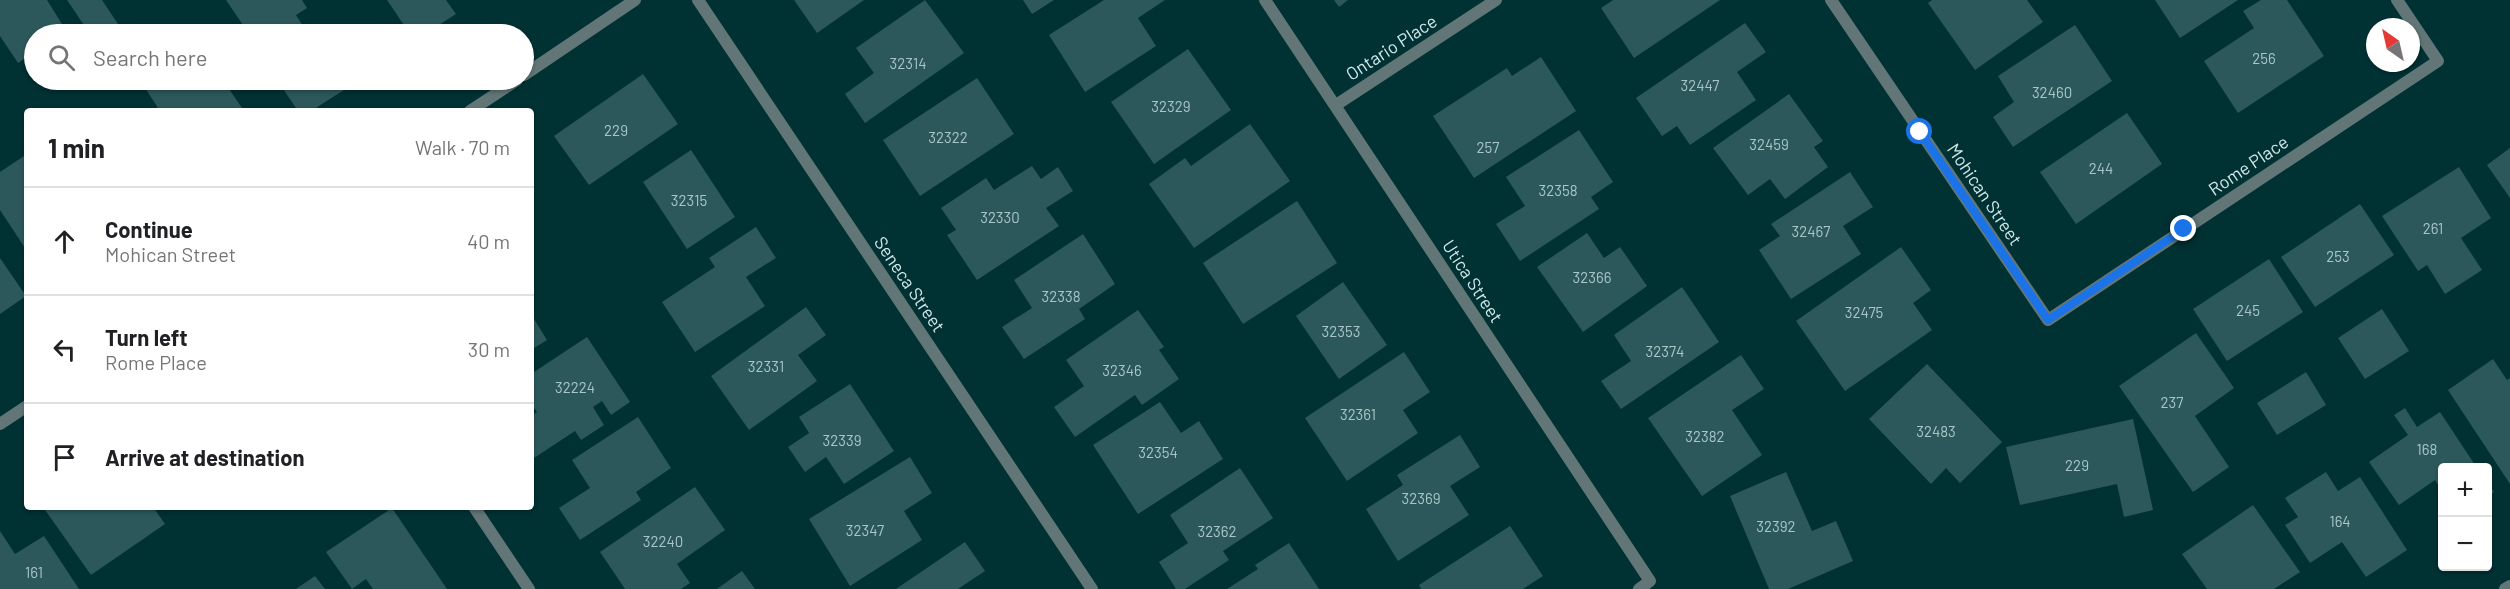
<!DOCTYPE html>
<meta charset="utf-8">
<style>
:root{--surface:#fff;--page:#f6f6f6;--text:#202124;--muted:#757577;--line:#e0e0e0}
body{margin:0;font-family:Barlow,sans-serif;background:var(--page);color:var(--text)}
.controls{position:absolute;right:18px;bottom:18px;display:grid;overflow:hidden;border-radius:6px;box-shadow:0 2px 4px #0004}
.controls button{width:54px;height:54px;display:grid;place-items:center;padding:0;border:0;border-bottom:2px solid var(--line);background:var(--surface);color:var(--text);font:30px sans-serif}
.compass{position:absolute;left:2366px;top:18px;width:54px;height:54px;border-radius:50%;background:var(--surface);box-shadow:0 2px 4px #0004;rotate:326deg}
.stop{position:absolute;width:18px;height:18px;margin:-14px;border:4px solid #1a73e8;border-radius:50%;background:#fff}
.stop.end{background:#1a73e8;border-color:#fff;box-shadow:0 2px 6px #0008}
.list{margin:0;padding:0;list-style:none}
h2{display:flex;justify-content:space-between;align-items:center;height:78px;margin:0;padding:0 24px;font-size:26px}
h2 small{font-size:20px;font-weight:400;color:var(--muted)}
.list li{display:grid;grid-template-columns:39px 1fr auto;gap:18px;align-items:center;box-sizing:border-box;height:108px;padding:0 24px;border-top:2px solid var(--line)}
.list b{display:block;font-size:22px;white-space:nowrap}
.list p{margin:0;font-size:20px;white-space:nowrap;color:var(--muted)}
.list em{font-size:20px;font-style:normal;color:var(--muted)}
.icon{flex:none;width:33px;height:33px;fill:none;stroke:currentColor;stroke-width:2;stroke-linecap:round;stroke-linejoin:round}
.map{position:relative;flex:none;width:2510px;height:589px;overflow:hidden}
.search{position:absolute;background:var(--surface);box-shadow:0 2px 4px #0004;left:24px;top:24px;width:510px;height:66px;display:flex;align-items:center;gap:15px;box-sizing:border-box;padding:0 21px;border-radius:33px;color:var(--muted);font-size:22px}
.panel{position:absolute;background:var(--surface);box-shadow:0 2px 4px #0004;left:24px;top:108px;width:510px;height:402px;border-radius:6px}
.map>svg:first-child{display:block}
.building{fill:#2c585b}
.lines{fill:none;stroke-linecap:round;stroke-linejoin:round}
.minor{stroke:#627677;stroke-width:12}
.route{stroke:#1a73e8;stroke-width:8}
.labels{text-anchor:middle;dominant-baseline:central;stroke-width:4.5;stroke-linejoin:round;paint-order:stroke}
.number-label{font-size:15px;fill:#a8c6c7}
.street-label{font-size:18px;fill:#d2eaeb;stroke:#003133}
</style>
<div class="map">
<svg width="2510" height="589" viewBox="0 0 2510 589">
<rect width="100%" height="100%" fill="#003133"/>
<g class="building">
<polygon points="0,0 47,0 67,32 63,34 34,34 34,52 18,63 0,36"/>
<polygon points="67,0 102,0 120,27 108,34 90,34"/>
<polygon points="226,0 302,0 307,8 296,15 308,34 249,34"/>
<polygon points="387,0 446,0 456,14 425,34 410,34"/>
<polygon points="794,0 864,0 817,33"/>
<polygon points="925,0 964,53 865,123 845,94 874,73 856,48"/>
<polygon points="1023,0 1054,0 1032,14"/>
<polygon points="1104,0 1165,0 1138,18 1156,46 1085,92 1049,35"/>
<polygon points="1334,0 1348,0 1339,7"/>
<polygon points="1613,0 1720,0 1634,58 1601,8"/>
<polygon points="1932,0 2027,0 2043,22 1975,70 1928,3"/>
<polygon points="2155,0 2238,0 2180,38"/>
<polygon points="2261,0 2287,0 2324,56 2238,113 2204,61 2254,28 2243,11"/>
<polygon points="1745,23 1766,52 1737,72 1756,100 1690,145 1677,126 1662,136 1636,98"/>
<polygon points="2075,25 2112,81 2013,147 1993,117 2014,102 1998,76"/>
<polygon points="1188,49 1231,110 1154,164 1111,102"/>
<polygon points="1541,57 1576,111 1474,178 1433,116 1507,68 1512,76"/>
<polygon points="643,74 678,124 589,185 554,136"/>
<polygon points="977,78 1014,134 920,196 883,140"/>
<polygon points="140,80 223,80 244,111 160,111"/>
<polygon points="277,80 337,80 344,90 311,111 298,111"/>
<polygon points="1789,94 1823,141 1814,147 1828,167 1785,199 1770,179 1748,195 1713,148"/>
<polygon points="2127,113 2162,164 2076,224 2040,172"/>
<polygon points="1250,124 1290,181 1194,248 1149,184 1185,158 1191,166"/>
<polygon points="1579,130 1613,182 1591,197 1599,209 1520,261 1496,224 1525,206 1506,177"/>
<polygon points="2510,148 2510,198 2487,165"/>
<polygon points="691,150 735,217 687,249 643,182"/>
<polygon points="27,154 27,251 0,210 0,172"/>
<polygon points="1032,166 1041,179 1058,167 1073,191 1046,208 1059,226 977,280 947,235 956,230 941,208 986,178 994,190"/>
<polygon points="2459,167 2491,218 2461,238 2482,270 2445,294 2427,265 2418,271 2382,216"/>
<polygon points="1850,172 1873,207 1843,226 1861,254 1791,299 1759,250 1780,236 1771,224"/>
<polygon points="1297,201 1337,263 1243,324 1203,263"/>
<polygon points="2360,204 2394,255 2315,307 2281,257"/>
<polygon points="756,227 776,258 746,277 765,306 695,352 662,302 715,267 709,258"/>
<polygon points="1587,233 1604,258 1620,247 1647,286 1583,332 1537,267"/>
<polygon points="1083,234 1115,284 1079,309 1085,319 1024,359 1002,327 1032,308 1014,280"/>
<polygon points="1901,247 1931,290 1913,303 1932,330 1845,391 1796,321"/>
<polygon points="0,258 26,296 0,314"/>
<polygon points="2269,259 2303,312 2227,361 2193,309"/>
<polygon points="1343,282 1387,345 1339,379 1296,316"/>
<polygon points="1682,287 1719,342 1621,409 1601,381 1631,361 1614,335"/>
<polygon points="806,307 826,335 798,355 817,381 749,430 711,376"/>
<polygon points="2382,309 2409,351 2365,379 2338,338"/>
<polygon points="1138,310 1164,347 1159,350 1179,379 1142,405 1135,395 1075,437 1054,407 1084,386 1066,360"/>
<polygon points="531,314 547,340 531,350"/>
<polygon points="2196,333 2234,388 2195,416 2229,467 2193,492 2119,386"/>
<polygon points="587,337 630,402 611,415 602,401 593,407 604,425 581,440 575,431 531,460 531,416 537,412 531,404 531,374"/>
<polygon points="1404,352 1430,392 1403,410 1418,433 1347,481 1305,418"/>
<polygon points="1741,355 1764,389 1732,410 1762,455 1702,496 1648,418"/>
<polygon points="2493,359 2507,380 2510,378 2510,484 2448,390"/>
<polygon points="1927,364 2002,442 1960,483 1946,468 1931,484 1869,419"/>
<polygon points="2306,372 2326,405 2277,435 2257,403"/>
<polygon points="850,384 894,451 844,484 826,457 805,472 788,447 809,433 799,417"/>
<polygon points="1160,402 1181,433 1199,421 1223,459 1138,514 1093,445"/>
<polygon points="2405,408 2417,427 2440,412 2477,468 2442,468 2442,491 2435,480 2399,505 2369,462 2408,435 2394,415"/>
<polygon points="638,417 671,468 636,492 641,500 580,540 559,508 590,488 572,460"/>
<polygon points="2133,419 2153,510 2124,517 2117,484 2020,505 2006,447"/>
<polygon points="1460,435 1480,467 1450,486 1469,515 1398,561 1366,509 1403,485 1397,475"/>
<polygon points="910,457 932,493 904,511 922,540 850,586 809,519"/>
<polygon points="1240,468 1273,518 1223,551 1229,560 1185,589 1176,589 1159,562 1188,543 1170,515"/>
<polygon points="1786,472 1812,531 1836,521 1853,561 1788,589 1769,589 1730,496"/>
<polygon points="2326,472 2338,491 2360,477 2407,550 2366,577 2342,542 2310,563 2285,525 2298,517 2285,498"/>
<polygon points="2488,483 2494,492 2488,496"/>
<polygon points="695,487 725,530 677,564 690,583 681,589 625,589 600,552"/>
<polygon points="2253,505 2300,572 2274,589 2207,589 2182,554"/>
<polygon points="43,507 153,507 165,524 91,575"/>
<polygon points="392,508 447,589 373,589 366,579 352,589 326,552"/>
<polygon points="1510,526 1543,576 1523,589 1421,589 1419,585"/>
<polygon points="0,531 15,554 44,536 79,589 0,589"/>
<polygon points="965,542 985,571 958,589 896,589"/>
<polygon points="1289,543 1319,589 1227,589 1258,569 1255,565"/>
<polygon points="742,571 755,589 717,589"/>
<polygon points="315,576 325,589 296,589"/>
</g>
<g class="lines">
<g class="minor">
<polyline points="698,0 1092,589"/>
<polyline points="1265,0 1650,581 1639,589"/>
<polyline points="1831,0 2048,320 2438,61 2397,0"/>
<polyline points="524,75 635,0"/>
<polyline points="1336,105 1496,0"/>
<polyline points="470,111 517,80"/>
<polyline points="0,424 27,406"/>
<polyline points="474,507 529,589"/>
<polyline points="2505,589 2510,586"/>
</g>
</g>
<g class="lines">
<polyline class="route" points="1920,132 2048,320 2184,229"/>
</g>
<g class="labels">
<g class="number-label">
<text x="2264" y="58">256</text>
<text x="908" y="63">32314</text>
<text x="1700" y="85">32447</text>
<text x="2052" y="92">32460</text>
<text x="1171" y="106">32329</text>
<text x="616" y="130">229</text>
<text x="948" y="137">32322</text>
<text x="1769" y="144">32459</text>
<text x="1488" y="147">257</text>
<text x="2101" y="168">244</text>
<text x="1558" y="190">32358</text>
<text x="689" y="200">32315</text>
<text x="1000" y="217">32330</text>
<text x="2433" y="228">261</text>
<text x="1811" y="231">32467</text>
<text x="2338" y="256">253</text>
<text x="1592" y="277">32366</text>
<text x="1061" y="296">32338</text>
<text x="2248" y="310">245</text>
<text x="1864" y="312">32475</text>
<text x="1341" y="331">32353</text>
<text x="1665" y="351">32374</text>
<text x="766" y="366">32331</text>
<text x="1122" y="370">32346</text>
<text x="575" y="387">32224</text>
<text x="2172" y="402">237</text>
<text x="1358" y="414">32361</text>
<text x="1936" y="431">32483</text>
<text x="1705" y="436">32382</text>
<text x="842" y="440">32339</text>
<text x="2427" y="449">168</text>
<text x="1158" y="452">32354</text>
<text x="2077" y="465">229</text>
<text x="1421" y="498">32369</text>
<text x="2340" y="521">164</text>
<text x="1776" y="526">32392</text>
<text x="865" y="530">32347</text>
<text x="1217" y="531">32362</text>
<text x="663" y="541">32240</text>
<text x="34" y="572">161</text>
</g>
<g class="street-label">
<text transform="translate(1391 47) rotate(-33)">Ontario Place</text>
<text transform="translate(2248 165) rotate(-34)">Rome Place</text>
<text transform="translate(1985 194) rotate(56)">Mohican Street</text>
<text transform="translate(1473 281) rotate(57)">Utica Street</text>
<text transform="translate(910 284) rotate(56)">Seneca Street</text>
</g>
</g>
</svg>
<div class="controls">
<button>+</button>
<button>−</button>
</div>
<svg class="compass" viewBox="-18 -18 36 36"><path d="M0-13l5 13h-10z" fill="#e53935"/><path d="M0 13l5-13h-10z" fill="#757577"/></svg>
<div class="stop" style="left:1920px;top:132px"></div>
<div class="stop end" style="left:2184px;top:229px"></div>
<div class="search"><svg class="icon" aria-label="search" viewBox="0 0 24 24"><circle cx="10" cy="10" r="6"/><path d="M15 15l6 6"/></svg>Search here</div>
<section class="panel">
<h2>1 min<small>Walk · 70 m</small></h2>
<ul class="list">
<li><svg class="icon" aria-label="ahead" viewBox="0 0 24 24"><path d="M12 20V5M6 11l6-6 6 6"/></svg><div><b>Continue</b><p>Mohican Street</p></div><em>40 m</em></li>
<li><svg class="icon" aria-label="left" viewBox="0 0 24 24"><path d="M17 20v-9H6M10 6l-5 5 5 5"/></svg><div><b>Turn left</b><p>Rome Place</p></div><em>30 m</em></li>
<li><svg class="icon" aria-label="arrive" viewBox="0 0 24 24"><path d="M6 21V4h12l-3 4 3 4H6"/></svg><div><b>Arrive at destination</b></div></li>
</ul>
</section>
</div>
